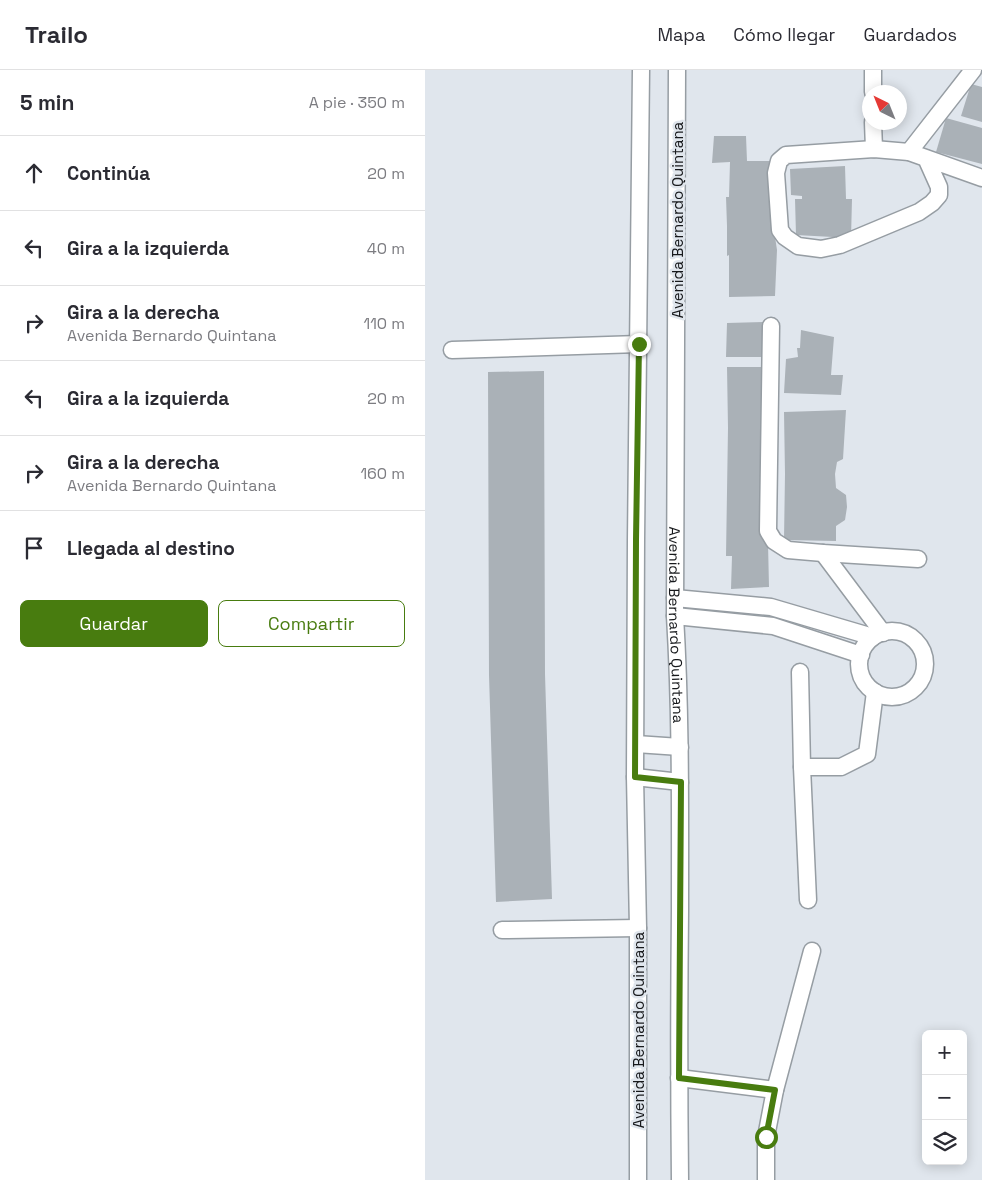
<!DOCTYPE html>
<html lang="es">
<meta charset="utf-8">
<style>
:root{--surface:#fff;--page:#f2f2f3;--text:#2b2b33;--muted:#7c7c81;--line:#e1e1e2;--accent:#487c0f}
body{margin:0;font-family:"Space Grotesk",sans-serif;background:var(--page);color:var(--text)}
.controls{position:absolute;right:15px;bottom:15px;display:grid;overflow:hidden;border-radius:8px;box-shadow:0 2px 12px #0003}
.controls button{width:45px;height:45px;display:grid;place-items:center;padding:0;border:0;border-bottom:1px solid var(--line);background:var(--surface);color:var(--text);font:25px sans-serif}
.compass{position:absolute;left:437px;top:15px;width:45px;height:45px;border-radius:50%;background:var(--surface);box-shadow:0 2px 12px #0003;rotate:317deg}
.stop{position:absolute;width:15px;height:15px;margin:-11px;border:4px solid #487c0f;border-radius:50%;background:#fff}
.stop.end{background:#487c0f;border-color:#fff;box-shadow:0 1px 5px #0008}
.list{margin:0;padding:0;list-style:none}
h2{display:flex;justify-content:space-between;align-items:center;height:65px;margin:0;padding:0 20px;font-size:21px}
h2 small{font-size:16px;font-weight:400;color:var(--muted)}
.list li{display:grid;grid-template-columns:32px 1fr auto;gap:15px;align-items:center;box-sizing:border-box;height:75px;padding:0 20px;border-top:1px solid var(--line)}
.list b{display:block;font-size:19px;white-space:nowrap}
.list p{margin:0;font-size:16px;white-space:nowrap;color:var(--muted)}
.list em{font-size:16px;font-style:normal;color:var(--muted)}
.actions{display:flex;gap:10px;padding:15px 20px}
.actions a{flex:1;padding:11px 0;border:1px solid var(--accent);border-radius:8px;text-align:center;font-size:18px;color:var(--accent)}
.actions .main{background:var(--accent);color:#fff}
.icon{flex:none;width:28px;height:28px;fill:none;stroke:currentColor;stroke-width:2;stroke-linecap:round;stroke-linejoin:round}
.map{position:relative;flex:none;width:557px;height:1110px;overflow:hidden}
header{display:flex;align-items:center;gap:30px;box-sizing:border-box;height:70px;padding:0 25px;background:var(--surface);border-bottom:1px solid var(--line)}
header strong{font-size:24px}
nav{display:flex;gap:28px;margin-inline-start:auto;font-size:18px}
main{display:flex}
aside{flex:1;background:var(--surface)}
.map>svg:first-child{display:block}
.building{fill:#aab1b7}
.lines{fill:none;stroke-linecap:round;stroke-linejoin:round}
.street-casing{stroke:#969da3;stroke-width:19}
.street{stroke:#fff;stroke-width:16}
.route{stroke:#487c0f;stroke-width:6}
.labels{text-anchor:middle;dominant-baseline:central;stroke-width:5;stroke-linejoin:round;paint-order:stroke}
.street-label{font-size:15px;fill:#17191c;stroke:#e0e6ed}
</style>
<header>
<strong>Trailo</strong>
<nav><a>Mapa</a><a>Cómo llegar</a><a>Guardados</a></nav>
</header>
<main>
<aside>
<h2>5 min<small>A pie · 350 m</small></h2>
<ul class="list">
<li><svg class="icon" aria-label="ahead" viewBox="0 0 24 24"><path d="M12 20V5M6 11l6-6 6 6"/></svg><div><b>Continúa</b></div><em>20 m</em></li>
<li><svg class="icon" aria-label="left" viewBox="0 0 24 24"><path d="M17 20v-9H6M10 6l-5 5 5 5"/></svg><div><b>Gira a la izquierda</b></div><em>40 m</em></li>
<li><svg class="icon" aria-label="right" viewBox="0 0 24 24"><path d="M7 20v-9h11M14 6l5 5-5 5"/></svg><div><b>Gira a la derecha</b><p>Avenida Bernardo Quintana</p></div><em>110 m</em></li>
<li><svg class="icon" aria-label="left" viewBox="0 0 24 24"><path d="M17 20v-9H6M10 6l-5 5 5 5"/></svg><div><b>Gira a la izquierda</b></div><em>20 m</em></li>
<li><svg class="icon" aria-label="right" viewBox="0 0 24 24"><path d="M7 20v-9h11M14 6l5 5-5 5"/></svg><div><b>Gira a la derecha</b><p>Avenida Bernardo Quintana</p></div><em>160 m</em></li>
<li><svg class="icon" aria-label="arrive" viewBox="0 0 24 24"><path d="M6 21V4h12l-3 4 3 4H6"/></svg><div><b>Llegada al destino</b></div></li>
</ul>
<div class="actions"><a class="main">Guardar</a><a>Compartir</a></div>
</aside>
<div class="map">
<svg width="557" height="1110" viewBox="0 0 557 1110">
<rect width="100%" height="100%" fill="#e0e6ed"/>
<g class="building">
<polygon points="546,14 557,17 557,52 536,46"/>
<polygon points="521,48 557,58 557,94 511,82"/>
<polygon points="289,66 321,66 322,91 347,91 344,127 352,180 350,226 304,227 304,185 302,186 302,156 301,127 304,127 305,92 287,93"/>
<polygon points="420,96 421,129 427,129 426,168 371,165 370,129 377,129 377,126 366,125 365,99"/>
<polygon points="338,252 337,287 301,287 302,253"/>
<polygon points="376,260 409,267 406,305 418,305 416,325 359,323 361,289 373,287 372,278 375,278"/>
<polygon points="302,297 339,297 336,408 339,473 343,473 344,517 306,519 307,486 301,486 303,358"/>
<polygon points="119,301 120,604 127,829 71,832 64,605 63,302"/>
<polygon points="421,340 418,389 412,392 410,404 411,418 421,425 422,437 420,450 411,456 411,471 359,470 360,404 359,342"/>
</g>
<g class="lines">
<defs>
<g id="street">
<path id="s1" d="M252,0L250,546C256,645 255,743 255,841C254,931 254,1020 255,1110"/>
<polyline points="448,0 448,22"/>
<polyline points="448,52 449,79"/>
<polyline points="484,82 548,0"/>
<polyline points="501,88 514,117 514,125 507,133 494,142 415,175 396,179 373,176 360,167 355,160 351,103 354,91 361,85 449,79 484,82 557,108"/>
<polyline points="346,256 343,461 349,471 363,480 398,483 493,489"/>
<polyline points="27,280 214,274"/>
<polyline points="398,483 458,563"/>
<polyline points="250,528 346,537 448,567"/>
<polyline points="250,546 348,556 436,585"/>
<circle cx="467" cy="594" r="33"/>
<polyline points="375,602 377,697 383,830"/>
<polyline points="211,674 255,677"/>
<polyline points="377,697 416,697 442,684 450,622"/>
<polyline points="210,707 255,712"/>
<polyline points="77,860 213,858"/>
<polyline points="254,1008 350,1020"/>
<polyline points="213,1110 213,858 210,707 211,470 216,0"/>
<polyline points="341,1110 341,1067 350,1020 387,881"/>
</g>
</defs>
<use href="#street" class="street-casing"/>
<use href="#street" class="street"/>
</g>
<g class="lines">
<polyline class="route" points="214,274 211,470 210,707 256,712 254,1008 350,1020 341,1067"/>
</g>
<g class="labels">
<g class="street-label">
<text transform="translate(252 150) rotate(-90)">Avenida Bernardo Quintana</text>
<text stroke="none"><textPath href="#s1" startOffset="555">Avenida Bernardo Quintana</textPath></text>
<text transform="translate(213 960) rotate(-90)">Avenida Bernardo Quintana</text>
</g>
</g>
</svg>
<div class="controls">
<button>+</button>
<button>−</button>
<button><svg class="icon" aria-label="layers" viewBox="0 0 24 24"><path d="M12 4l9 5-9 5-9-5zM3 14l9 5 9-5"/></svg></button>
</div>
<svg class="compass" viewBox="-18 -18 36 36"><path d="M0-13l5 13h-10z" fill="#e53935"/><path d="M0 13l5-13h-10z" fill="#7c7c81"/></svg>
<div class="stop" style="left:341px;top:1067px"></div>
<div class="stop end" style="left:214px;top:274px"></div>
</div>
</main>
